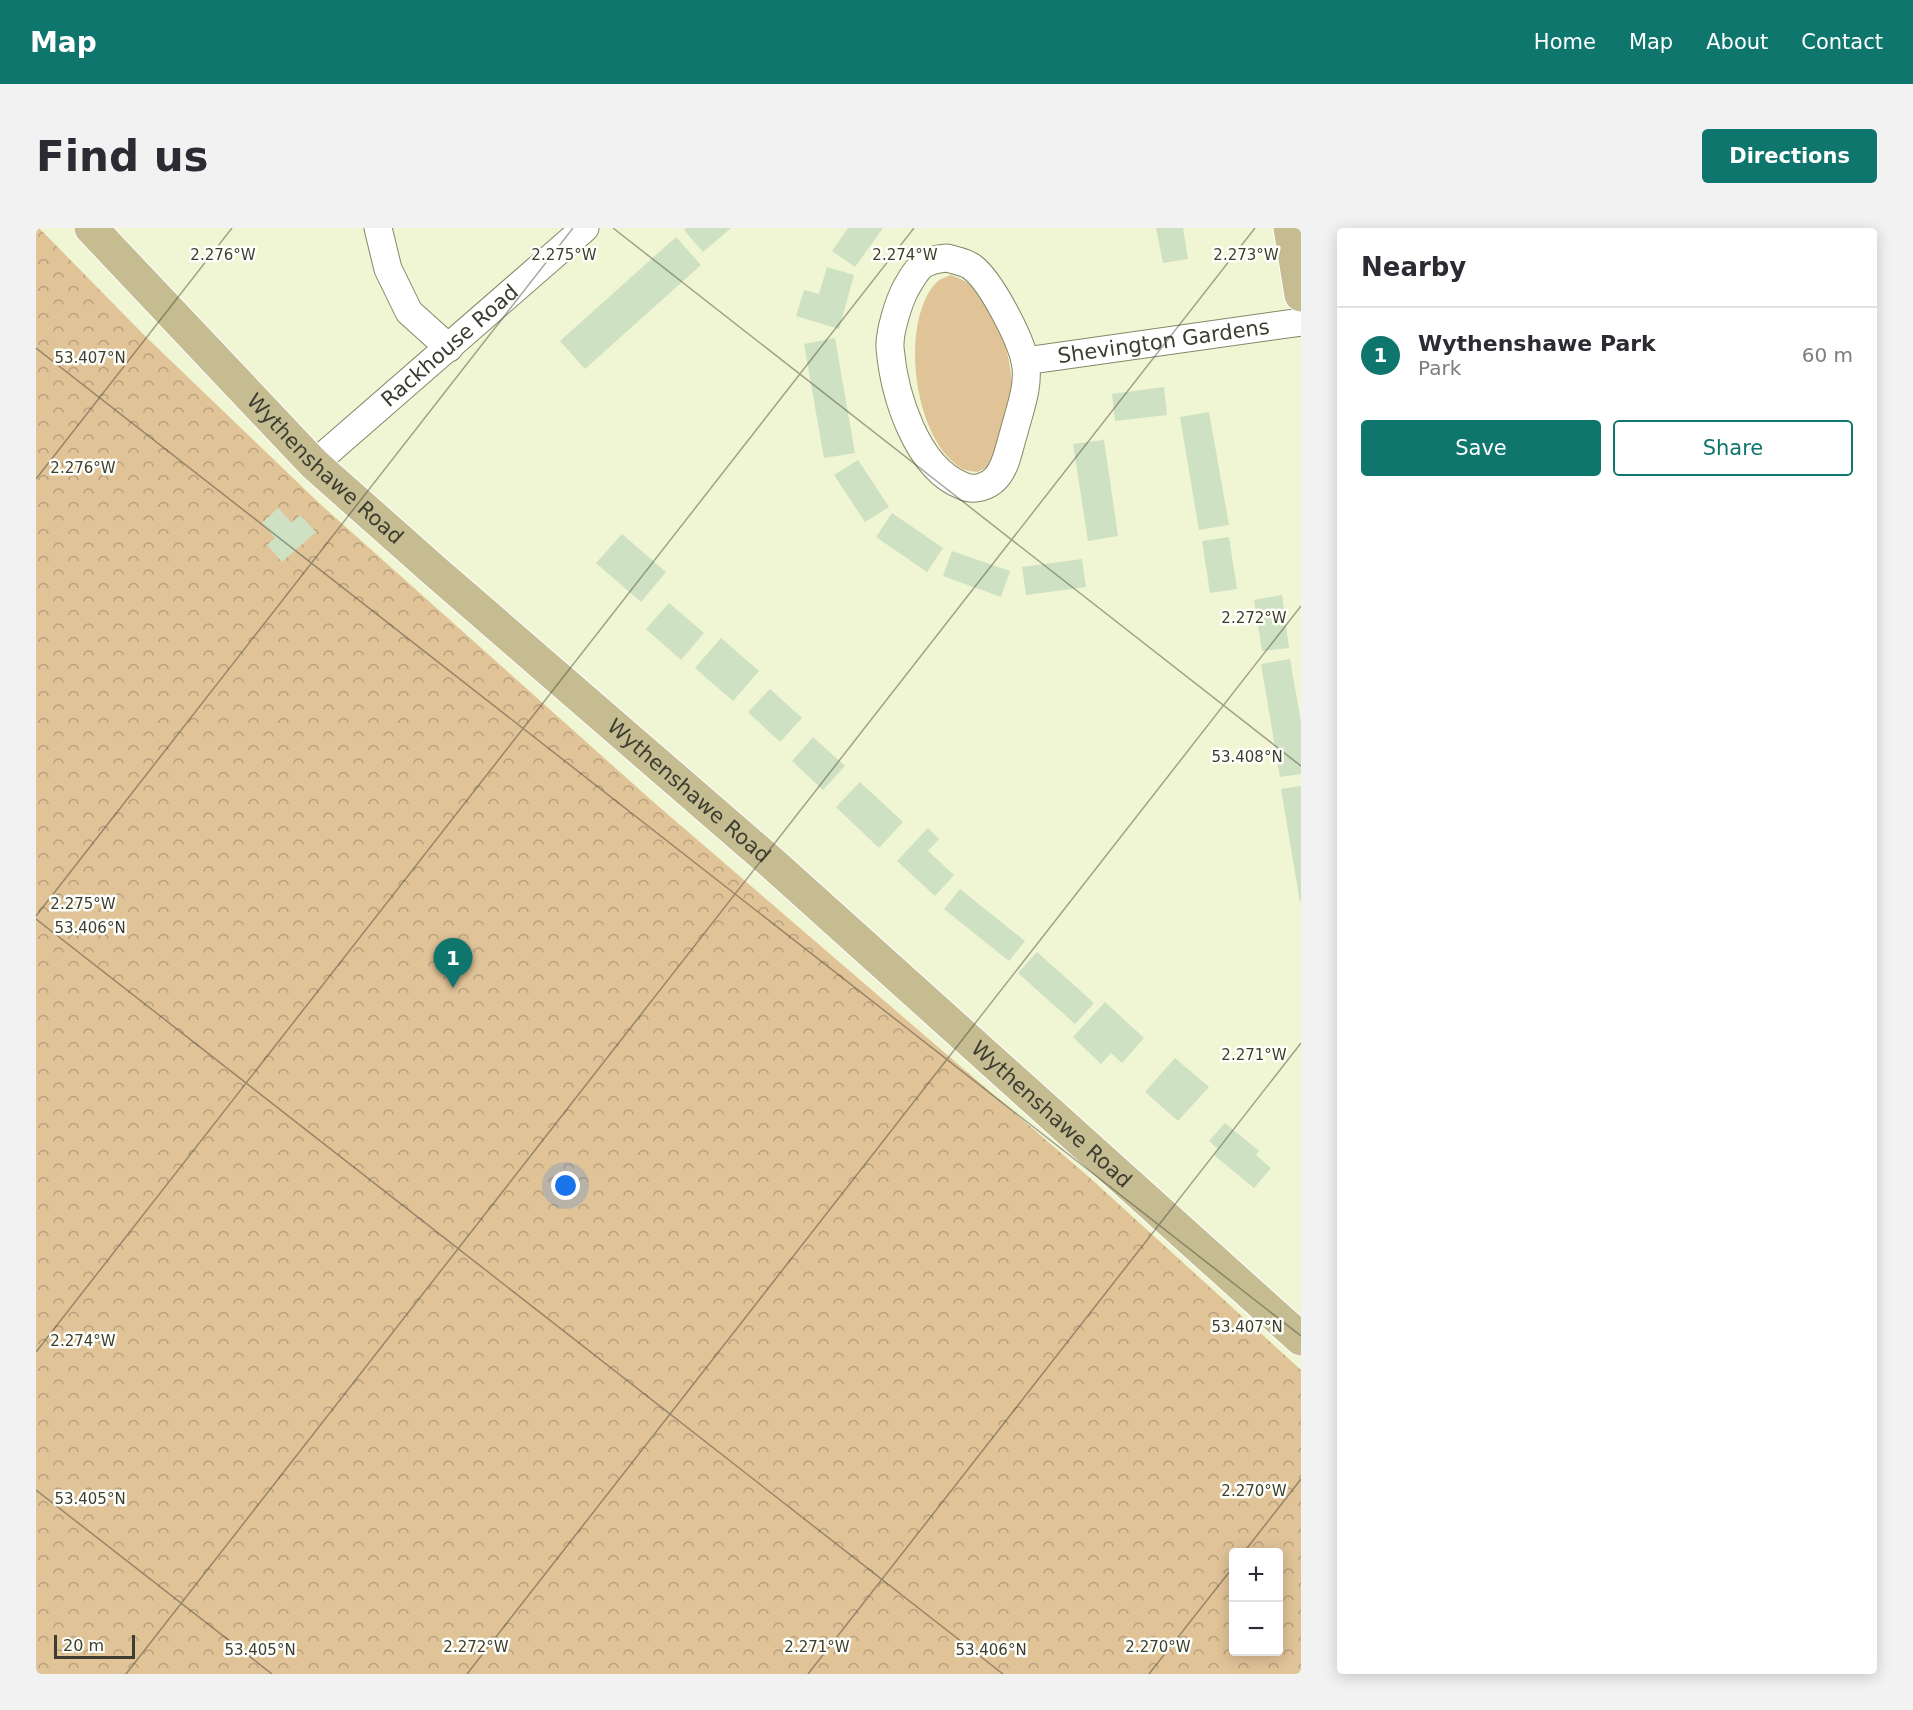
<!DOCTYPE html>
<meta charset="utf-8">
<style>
:root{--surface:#fff;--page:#f2f2f3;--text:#2b2b33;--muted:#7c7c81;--line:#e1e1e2;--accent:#0f766e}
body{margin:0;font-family:"DejaVu Sans",sans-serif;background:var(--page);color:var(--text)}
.controls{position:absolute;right:18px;bottom:18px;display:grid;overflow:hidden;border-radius:6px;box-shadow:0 3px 15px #0003}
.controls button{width:54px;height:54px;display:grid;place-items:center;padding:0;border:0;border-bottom:2px solid var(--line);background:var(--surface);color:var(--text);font:30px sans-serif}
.scale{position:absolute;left:18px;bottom:15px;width:81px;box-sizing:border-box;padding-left:6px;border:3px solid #3d3e31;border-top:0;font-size:16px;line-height:21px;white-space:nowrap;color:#3d3e31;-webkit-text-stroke:4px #fefff8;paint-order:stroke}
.you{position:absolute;left:530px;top:958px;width:21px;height:21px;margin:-15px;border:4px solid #fff;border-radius:50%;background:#1a73e8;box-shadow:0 0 0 9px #1a73e833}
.badge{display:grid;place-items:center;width:39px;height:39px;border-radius:50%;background:var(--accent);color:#fff;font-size:20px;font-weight:700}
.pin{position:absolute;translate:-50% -50px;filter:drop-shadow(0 2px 3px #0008)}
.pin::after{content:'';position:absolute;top:32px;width:21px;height:18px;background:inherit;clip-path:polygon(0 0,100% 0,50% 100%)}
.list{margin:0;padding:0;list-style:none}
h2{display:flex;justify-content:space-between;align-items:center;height:78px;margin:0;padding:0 24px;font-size:26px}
h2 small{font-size:20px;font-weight:400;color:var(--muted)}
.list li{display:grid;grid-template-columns:39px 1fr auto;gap:18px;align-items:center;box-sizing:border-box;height:96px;padding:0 24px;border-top:2px solid var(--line)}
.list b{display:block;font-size:22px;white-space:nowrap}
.list p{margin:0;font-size:20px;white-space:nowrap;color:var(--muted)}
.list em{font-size:20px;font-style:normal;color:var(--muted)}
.actions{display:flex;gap:12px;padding:18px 24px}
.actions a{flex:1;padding:14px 0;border:2px solid var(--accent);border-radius:6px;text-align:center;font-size:21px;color:var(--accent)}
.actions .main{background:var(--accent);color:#fff}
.map{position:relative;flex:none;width:1265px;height:1446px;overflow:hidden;border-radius:6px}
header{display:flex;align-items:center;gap:36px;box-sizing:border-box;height:84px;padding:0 30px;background:var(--accent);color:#fff}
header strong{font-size:28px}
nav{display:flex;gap:33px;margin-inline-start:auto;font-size:21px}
.intro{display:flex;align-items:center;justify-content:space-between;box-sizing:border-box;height:144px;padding:0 36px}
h1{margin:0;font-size:42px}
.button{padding:15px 27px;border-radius:6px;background:var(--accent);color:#fff;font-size:21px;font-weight:700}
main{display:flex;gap:36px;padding:0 36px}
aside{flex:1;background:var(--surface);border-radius:6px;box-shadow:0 3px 15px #0003}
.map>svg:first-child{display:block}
.grass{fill:#e1c398}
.forest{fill:url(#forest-crowns);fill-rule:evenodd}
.building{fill:#cfe1c3}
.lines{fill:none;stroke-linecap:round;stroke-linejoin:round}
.minor-casing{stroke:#848869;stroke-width:29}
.major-casing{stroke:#fff;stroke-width:35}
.minor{stroke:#fff;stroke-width:27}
.major{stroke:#c6bc92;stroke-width:33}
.ticks{fill:none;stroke:#3d3e31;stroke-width:1.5;stroke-opacity:0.45}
.labels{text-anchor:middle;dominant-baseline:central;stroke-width:5;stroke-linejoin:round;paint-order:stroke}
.street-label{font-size:21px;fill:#3d3e31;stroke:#fefff8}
.ticks-label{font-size:15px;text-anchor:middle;fill:#3d3e31;stroke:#fefff8;stroke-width:5;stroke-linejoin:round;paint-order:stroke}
</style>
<header>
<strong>Map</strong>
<nav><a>Home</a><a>Map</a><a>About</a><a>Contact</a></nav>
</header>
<div class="intro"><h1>Find us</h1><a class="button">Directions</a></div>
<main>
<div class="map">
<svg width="1265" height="1446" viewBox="0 0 1265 1446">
<defs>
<pattern id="forest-crowns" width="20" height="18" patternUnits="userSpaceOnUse" patternTransform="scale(1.5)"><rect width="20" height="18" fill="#e1c398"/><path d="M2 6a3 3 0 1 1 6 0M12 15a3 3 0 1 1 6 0" fill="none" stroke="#b8a07d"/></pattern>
</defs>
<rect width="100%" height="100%" fill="#f0f5d3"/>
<path class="grass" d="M915,47C928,52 940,58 949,70C966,93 977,139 976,167C976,183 960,221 954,238L941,244C937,243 931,243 927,241C878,214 863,97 899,56C903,51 910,49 915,47Z"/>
<path class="forest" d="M0,0H3L109,108L283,275L614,571L1053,949L1265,1142V1446H0ZM1198,1324H1242V1424H1198Z"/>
<g class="building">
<polygon points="650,0 695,0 667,24 648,2"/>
<polygon points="812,0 847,0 819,39 796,23"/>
<polygon points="1120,0 1147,0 1152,31 1127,35"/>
<polygon points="640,9 665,37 549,141 524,113"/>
<polygon points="791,39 818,47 803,101 760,88 768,62 783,66"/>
<polygon points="799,110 819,225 788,230 768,116"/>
<polygon points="1128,159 1131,187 1079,193 1076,166"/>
<polygon points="1173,184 1193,297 1163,302 1144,189"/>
<polygon points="1068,212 1082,308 1052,313 1037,216"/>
<polygon points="822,232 853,279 829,294 798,247"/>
<polygon points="242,280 256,295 264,287 280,304 246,334 231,317 239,310 226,295"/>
<polygon points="856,285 907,320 891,344 840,309"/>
<polygon points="586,306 630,344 605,374 560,335"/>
<polygon points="1193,309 1201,361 1174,365 1166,313"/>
<polygon points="916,323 974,343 965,369 907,348"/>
<polygon points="1046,331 1050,359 990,367 986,339"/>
<polygon points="1246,367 1253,420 1226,423 1218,372"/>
<polygon points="633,375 668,405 645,432 610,401"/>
<polygon points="685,410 723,443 697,473 659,440"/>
<polygon points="1254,431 1265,494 1265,546 1244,549 1225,436"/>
<polygon points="734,461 766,490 744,514 712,484"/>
<polygon points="777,509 809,538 787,562 756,533"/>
<polygon points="824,554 867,594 843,620 800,579"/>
<polygon points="1265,558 1265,674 1264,674 1245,561"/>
<polygon points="892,600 903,611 892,623 918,647 899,668 861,633"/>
<polygon points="924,661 989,713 973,733 908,681"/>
<polygon points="1001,724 1058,775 1039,796 982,745"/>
<polygon points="1069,774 1108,810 1086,835 1075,825 1065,836 1037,809"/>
<polygon points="1139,830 1173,859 1142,893 1109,864"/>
<polygon points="1189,895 1223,923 1220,927 1235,940 1218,960 1178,927 1182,921 1173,913"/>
</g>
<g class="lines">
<defs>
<g id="minor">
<polyline points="342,0 352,41 373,84 413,120"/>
<path d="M911,30C918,32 930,34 936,39C955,53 984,110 989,133C994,156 984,181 978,204C973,219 971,238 960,250C952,259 938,263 927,258C880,240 858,166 854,120C853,104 863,73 870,60C882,39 886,32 911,30Z"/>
<path id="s1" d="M989,133L1265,94"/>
<path id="s2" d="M278,236L549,0"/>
</g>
<g id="major">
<path id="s3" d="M55,0L278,236L401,345L736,635L1265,1111"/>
<polyline points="1254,0 1265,67"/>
</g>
</defs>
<use href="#minor" class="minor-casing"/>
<use href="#major" class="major-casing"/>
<use href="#minor" class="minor"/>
<use href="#major" class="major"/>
</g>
<path class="ticks" d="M577,0L1265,538M0,120L1265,1108M0,251L196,0M0,688L537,0M0,691L967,1446M0,1124L878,0M0,1262L236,1446M1208,1324L1265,1251M90,1446L1219,0M431,1446L1265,378M772,1446L1265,815M1113,1446L1198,1338"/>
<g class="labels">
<g class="street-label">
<text stroke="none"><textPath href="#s1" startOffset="140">Shevington Gardens</textPath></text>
<text stroke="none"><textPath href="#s2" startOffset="180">Rackhouse Road</textPath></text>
<text stroke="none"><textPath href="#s3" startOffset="336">Wythenshawe Road</textPath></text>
<text stroke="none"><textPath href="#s3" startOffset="822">Wythenshawe Road</textPath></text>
<text stroke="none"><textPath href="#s3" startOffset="1308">Wythenshawe Road</textPath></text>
</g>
</g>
<g class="ticks-label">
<text x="187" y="32">2.276°W</text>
<text x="869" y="32">2.274°W</text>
<text x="528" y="32">2.275°W</text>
<text x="1210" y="32">2.273°W</text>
<text x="54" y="135">53.407°N</text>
<text x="47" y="245">2.276°W</text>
<text x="1218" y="395">2.272°W</text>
<text x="1211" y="534">53.408°N</text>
<text x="47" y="681">2.275°W</text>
<text x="54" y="705">53.406°N</text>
<text x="1218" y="832">2.271°W</text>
<text x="1211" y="1104">53.407°N</text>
<text x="47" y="1118">2.274°W</text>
<text x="1218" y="1268">2.270°W</text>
<text x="54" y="1276">53.405°N</text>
<text x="440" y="1424">2.272°W</text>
<text x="781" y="1424">2.271°W</text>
<text x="1122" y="1424">2.270°W</text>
<text x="224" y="1427">53.405°N</text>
<text x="955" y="1427">53.406°N</text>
</g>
</svg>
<div class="controls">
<button>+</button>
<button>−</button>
</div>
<div class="scale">20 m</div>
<div class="you"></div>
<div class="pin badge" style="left:417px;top:760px">1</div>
</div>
<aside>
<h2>Nearby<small></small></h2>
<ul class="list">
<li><span class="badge">1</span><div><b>Wythenshawe Park</b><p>Park</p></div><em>60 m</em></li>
</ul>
<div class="actions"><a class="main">Save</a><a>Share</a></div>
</aside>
</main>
